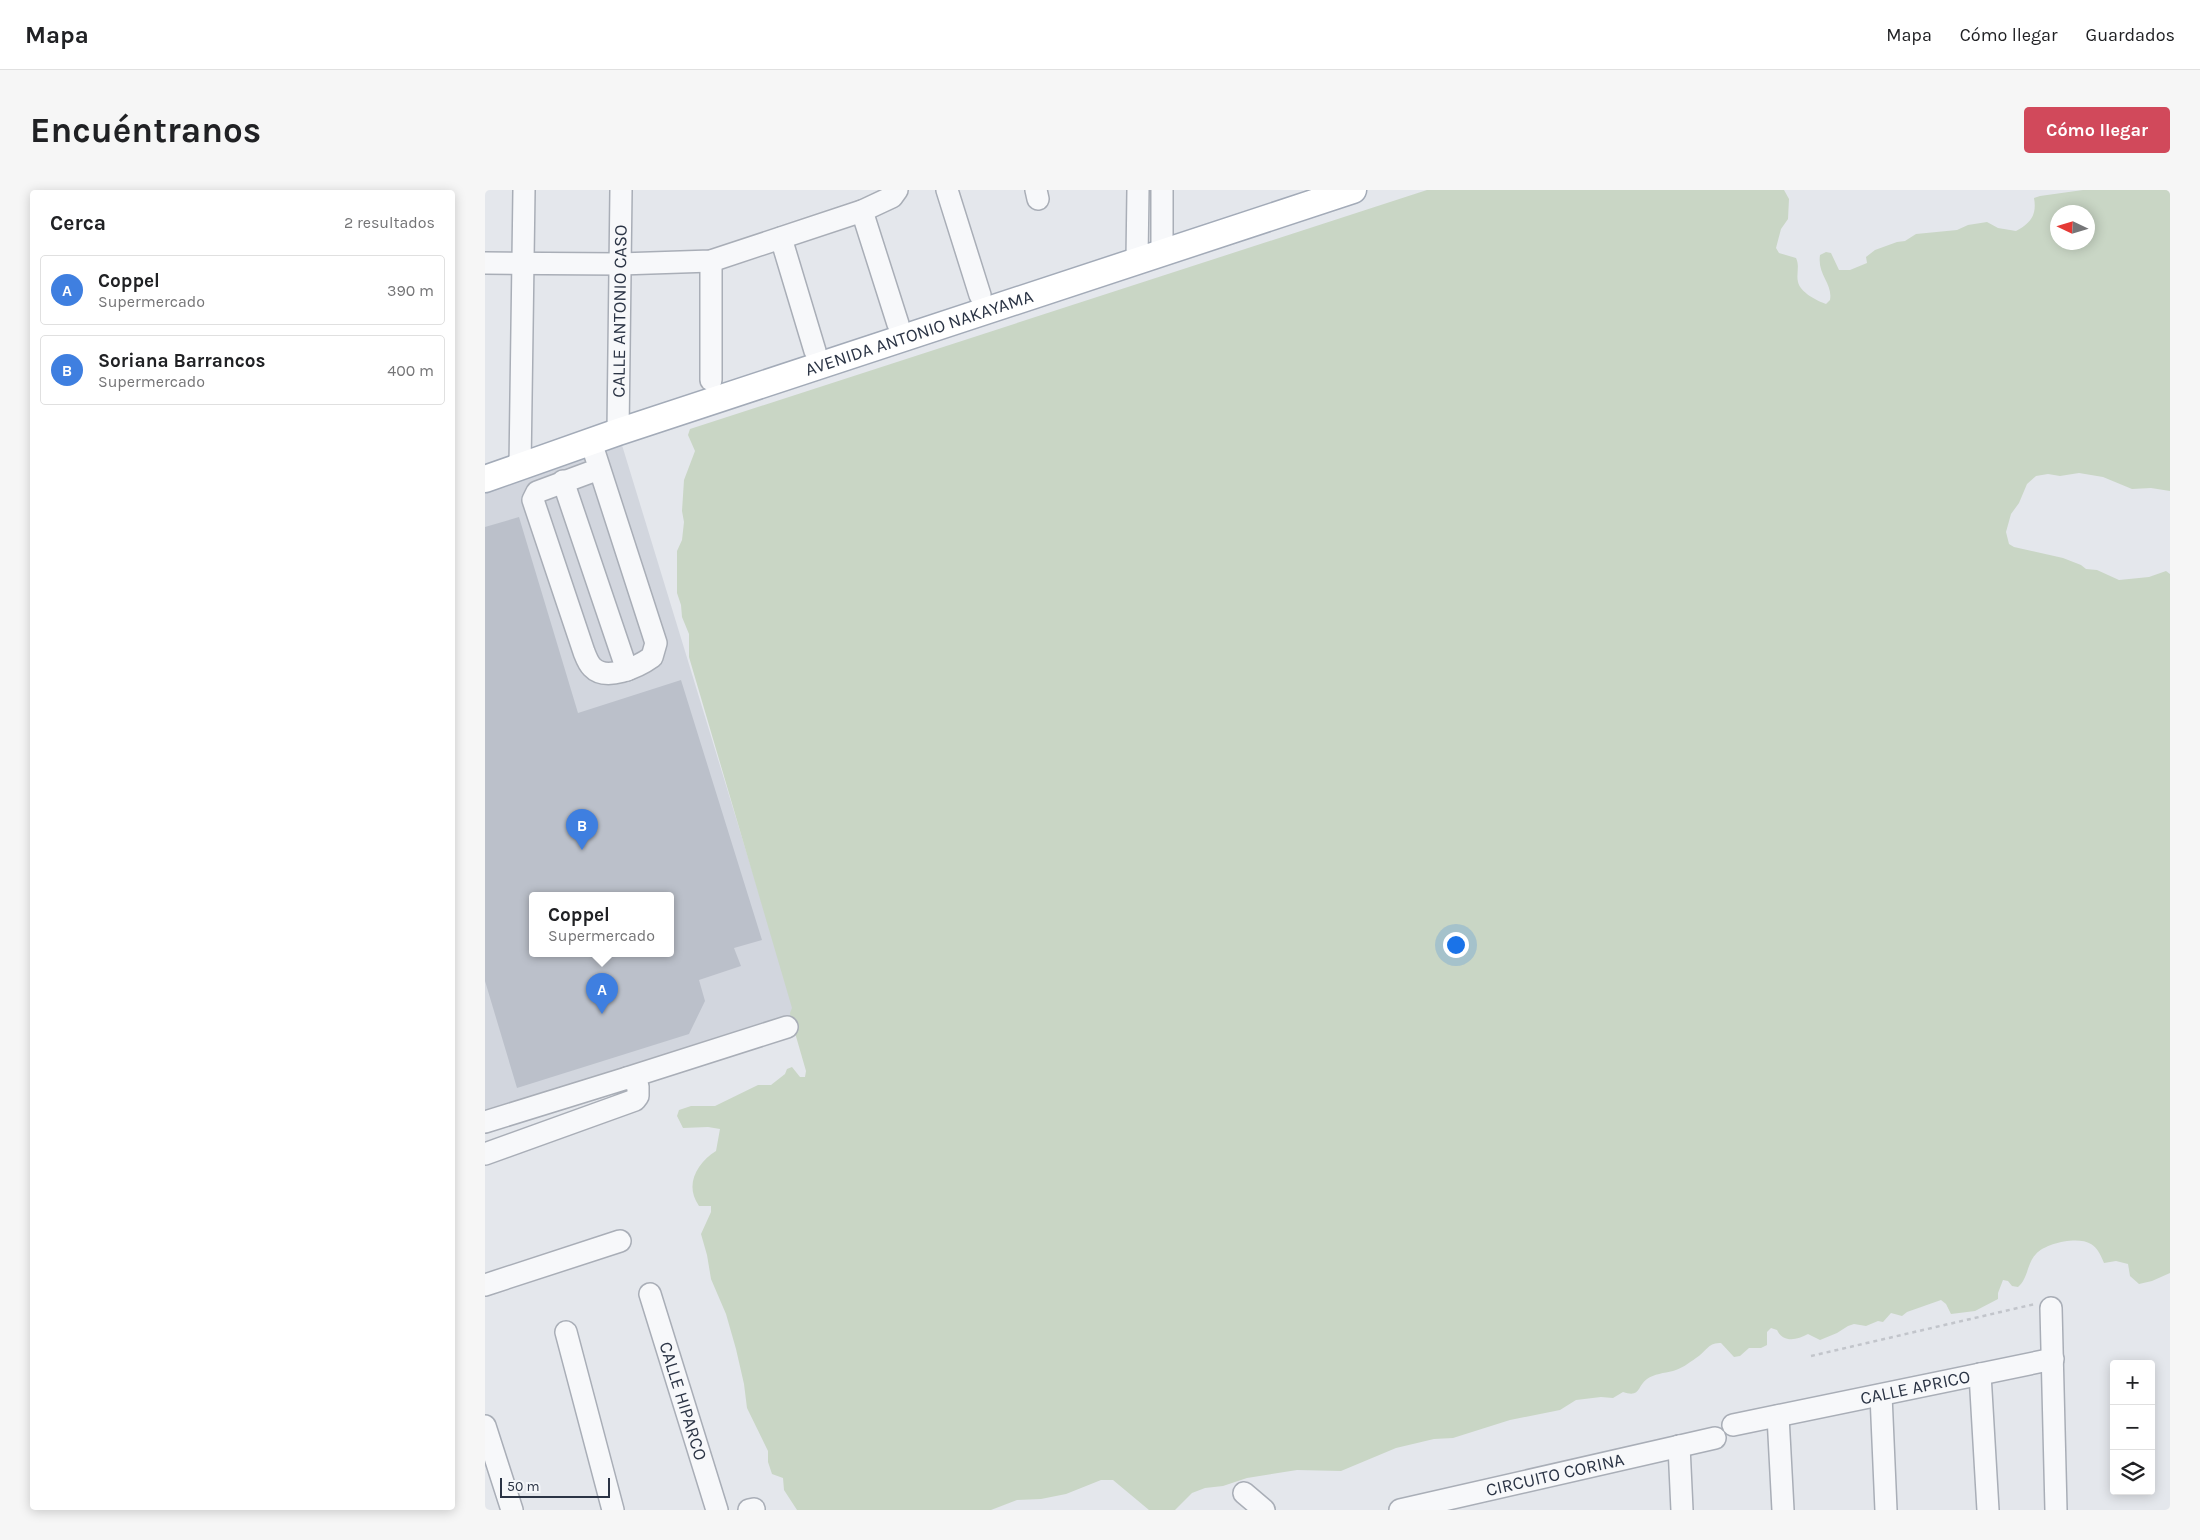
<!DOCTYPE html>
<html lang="es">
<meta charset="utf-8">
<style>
:root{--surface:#fff;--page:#f6f6f6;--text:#202124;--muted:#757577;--line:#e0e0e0;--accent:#d1495b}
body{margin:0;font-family:Karla,sans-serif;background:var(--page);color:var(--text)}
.controls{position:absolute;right:15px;bottom:15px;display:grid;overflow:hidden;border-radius:5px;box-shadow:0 2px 12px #0003}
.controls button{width:45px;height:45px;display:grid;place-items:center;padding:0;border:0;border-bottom:1px solid var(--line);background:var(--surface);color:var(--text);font:25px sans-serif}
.compass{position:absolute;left:1565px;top:15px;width:45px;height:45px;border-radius:50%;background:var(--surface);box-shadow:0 2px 12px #0003;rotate:274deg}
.scale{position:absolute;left:15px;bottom:12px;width:110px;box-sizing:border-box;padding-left:5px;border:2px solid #2b3445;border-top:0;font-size:14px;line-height:18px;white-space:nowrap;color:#2b3445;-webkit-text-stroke:4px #f4f6f9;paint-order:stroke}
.you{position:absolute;left:970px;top:754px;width:18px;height:18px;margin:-12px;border:4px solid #fff;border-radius:50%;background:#1a73e8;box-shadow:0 0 0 8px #1a73e833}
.badge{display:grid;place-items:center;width:32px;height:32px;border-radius:50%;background:var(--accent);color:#fff;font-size:16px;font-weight:700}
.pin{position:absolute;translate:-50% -41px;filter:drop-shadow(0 1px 2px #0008)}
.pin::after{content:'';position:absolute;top:26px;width:18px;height:15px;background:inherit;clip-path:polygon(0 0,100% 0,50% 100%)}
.popup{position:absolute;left:44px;top:702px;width:145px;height:65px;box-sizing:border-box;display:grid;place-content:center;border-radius:5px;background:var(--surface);filter:drop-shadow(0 1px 4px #0005);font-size:16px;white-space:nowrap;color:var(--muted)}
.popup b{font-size:19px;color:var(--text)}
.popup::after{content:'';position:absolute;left:50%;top:100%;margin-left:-10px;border:10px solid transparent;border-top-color:var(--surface)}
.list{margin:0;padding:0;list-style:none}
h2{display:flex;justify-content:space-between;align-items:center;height:65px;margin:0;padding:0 20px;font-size:21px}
h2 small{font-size:16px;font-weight:400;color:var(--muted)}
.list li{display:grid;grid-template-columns:32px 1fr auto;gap:15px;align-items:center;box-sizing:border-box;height:70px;margin:0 10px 10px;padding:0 10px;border:1px solid var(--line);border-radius:5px}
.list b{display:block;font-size:19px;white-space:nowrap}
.list p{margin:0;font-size:16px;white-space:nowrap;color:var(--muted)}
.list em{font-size:16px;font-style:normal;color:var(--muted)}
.icon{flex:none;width:28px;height:28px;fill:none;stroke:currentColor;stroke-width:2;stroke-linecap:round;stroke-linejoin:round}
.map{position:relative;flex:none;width:1685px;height:1320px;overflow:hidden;border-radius:5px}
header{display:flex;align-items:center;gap:30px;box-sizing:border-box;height:70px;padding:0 25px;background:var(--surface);border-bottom:1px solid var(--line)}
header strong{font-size:24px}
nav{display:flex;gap:28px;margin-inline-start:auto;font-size:18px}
.intro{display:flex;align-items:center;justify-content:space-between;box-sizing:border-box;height:120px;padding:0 30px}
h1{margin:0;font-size:35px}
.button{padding:12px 22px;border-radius:5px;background:var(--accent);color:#fff;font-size:18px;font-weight:700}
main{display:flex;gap:30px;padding:0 30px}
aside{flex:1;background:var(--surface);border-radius:5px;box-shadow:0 2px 12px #0003}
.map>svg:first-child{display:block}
.built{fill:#d2d6de;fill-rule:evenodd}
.green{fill:#c9d6c5;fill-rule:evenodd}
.building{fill:#bbc0ca;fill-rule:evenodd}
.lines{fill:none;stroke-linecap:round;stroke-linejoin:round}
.minor-casing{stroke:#a9aeb7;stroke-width:24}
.major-casing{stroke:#a3abb8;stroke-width:29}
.path{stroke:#c2c5cb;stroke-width:2.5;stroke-dasharray:4 4;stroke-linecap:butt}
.minor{stroke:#f7f8fa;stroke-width:21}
.major{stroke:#fff;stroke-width:26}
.labels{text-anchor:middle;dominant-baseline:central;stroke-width:4.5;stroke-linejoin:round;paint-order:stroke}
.street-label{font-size:18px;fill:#2b3445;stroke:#f4f6f9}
</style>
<header>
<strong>Mapa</strong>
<nav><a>Mapa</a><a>Cómo llegar</a><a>Guardados</a></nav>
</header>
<div class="intro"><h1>Encuéntranos</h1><a class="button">Cómo llegar</a></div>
<main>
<aside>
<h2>Cerca<small>2 resultados</small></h2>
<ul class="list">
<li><span class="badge" style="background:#3f7fe0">A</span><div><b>Coppel</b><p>Supermercado</p></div><em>390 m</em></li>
<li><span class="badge" style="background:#3f7fe0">B</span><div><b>Soriana Barrancos</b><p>Supermercado</p></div><em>400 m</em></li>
</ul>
</aside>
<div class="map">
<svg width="1685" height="1320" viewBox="0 0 1685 1320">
<rect width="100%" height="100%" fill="#e4e7ec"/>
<path class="built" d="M133,242L314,834L0,930V286ZM48,705H186V763H48Z"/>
<path class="green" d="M942,0H1299L1304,9L1303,29L1296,39L1291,58L1294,63L1311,68C1315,76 1311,84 1313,92C1315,102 1332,111 1341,114L1345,110C1348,93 1332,85 1335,65L1341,62L1346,63L1354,80H1365L1382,73L1381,67L1390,60L1412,52L1420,51L1431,44L1472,40L1483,35L1502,32L1513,38L1531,41C1546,33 1552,25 1549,8L1555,6L1598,0H1685V301L1666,298L1647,299L1618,287L1594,283L1575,286L1563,284L1551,286L1542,294L1534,313L1526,324L1521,342L1524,354L1529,357L1578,368L1596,375L1601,379L1612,380L1634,390L1664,387L1681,381L1685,384V1083L1667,1091L1654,1094L1645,1086L1643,1074L1631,1071L1619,1073C1616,1066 1613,1058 1606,1054C1593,1046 1561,1053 1551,1064C1542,1073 1543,1089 1533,1097L1527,1096L1523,1091L1518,1090L1513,1103V1109L1490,1121L1466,1124L1461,1114L1456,1110L1422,1122L1417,1126L1406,1123L1398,1132L1393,1131L1381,1136L1369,1134L1363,1136L1352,1143L1335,1150L1323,1144C1312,1150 1298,1153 1292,1140L1286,1138L1282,1142V1155L1276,1158H1264L1255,1166L1249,1167L1236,1153C1223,1152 1221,1162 1211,1168C1204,1173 1196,1179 1188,1181C1179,1183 1169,1184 1162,1189C1152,1196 1156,1208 1138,1202L1128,1208L1116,1207L1091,1210L1075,1220L1025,1230L968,1248L949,1249L911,1258L856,1281L812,1280L762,1288L738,1296L720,1298L707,1303L690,1320H664L628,1290H616L581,1304L556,1309L532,1310L506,1320H312L299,1300L298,1288L287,1284L283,1272V1261L262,1218L259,1194L251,1159L241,1124L226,1089L222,1065L216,1044L226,1022V1016H214C199,995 212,973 231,961L235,939L223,937L198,938L192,926L194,920L206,916H230L273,895H286L300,884L302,879L307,877L315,887H320L321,881L306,829L305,823L307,818L204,467V444L197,427L196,415L192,403V361L197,350L199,332L197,321L199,290L210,261L203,245L205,239ZM1572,22H1602V52H1572Z"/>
<path class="building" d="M34,327L93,523L196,490L277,750L249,758L256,776L214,790L220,811L204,844L32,898L0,791V337ZM48,705H186V763H48Z"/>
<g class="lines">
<defs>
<g id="minor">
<polyline points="462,0 495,105"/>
<polyline points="551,0 553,9"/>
<polyline points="677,0 677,62"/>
<polyline points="377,21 413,134"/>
<polyline points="296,48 330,161"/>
<polyline points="652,70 653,0"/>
<polyline points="0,73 135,74 226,71 377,21 407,7 412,0"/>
<polyline points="226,190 226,71"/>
<path id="s1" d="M133,242L136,0"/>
<path d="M106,252L171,453L167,467C153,477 121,492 107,477C103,473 101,467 99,462L48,310L52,302L114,279"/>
<polyline points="35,277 39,0"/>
<polyline points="78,291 142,480"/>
<polyline points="142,888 302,837"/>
<polyline points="0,932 142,888 147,889 153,896 153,906 150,910 0,964"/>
<polyline points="0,1095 135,1051"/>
<path id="s2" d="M165,1104L232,1320"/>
<polyline points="1566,1118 1571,1320"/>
<polyline points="81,1142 128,1320"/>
<polyline points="1495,1184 1503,1320"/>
<polyline points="1396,1205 1401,1320"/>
<polyline points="1293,1226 1298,1320"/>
<path id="s3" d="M1248,1235L1568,1169"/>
<polyline points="0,1236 27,1320"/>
<polyline points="1194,1256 1197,1320"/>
<polyline points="759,1303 779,1320"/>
<polyline points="264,1320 269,1319"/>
<path id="s4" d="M915,1320L1230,1248"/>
</g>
<g id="major">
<path id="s5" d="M0,289L133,242L868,0"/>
</g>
</defs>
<use href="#minor" class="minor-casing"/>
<use href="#major" class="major-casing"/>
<polyline class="path" points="1326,1166 1550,1114"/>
<use href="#minor" class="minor"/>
<use href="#major" class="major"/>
</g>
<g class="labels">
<g class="street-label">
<text stroke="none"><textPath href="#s1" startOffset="121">CALLE ANTONIO CASO</textPath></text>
<text stroke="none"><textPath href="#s5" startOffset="458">AVENIDA ANTONIO NAKAYAMA</textPath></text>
<text stroke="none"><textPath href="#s3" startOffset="186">CALLE APRICO</textPath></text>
<text stroke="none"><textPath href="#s2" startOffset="112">CALLE HIPARCO</textPath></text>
<text stroke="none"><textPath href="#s4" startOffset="159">CIRCUITO CORINA</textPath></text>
</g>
</g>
</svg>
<div class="controls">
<button>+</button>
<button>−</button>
<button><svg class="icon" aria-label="layers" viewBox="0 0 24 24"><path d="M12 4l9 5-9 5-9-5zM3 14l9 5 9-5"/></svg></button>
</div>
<svg class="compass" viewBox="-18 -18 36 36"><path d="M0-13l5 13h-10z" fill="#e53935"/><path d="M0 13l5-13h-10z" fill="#757577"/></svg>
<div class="scale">50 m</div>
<div class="you"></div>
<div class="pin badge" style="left:117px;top:824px;background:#3f7fe0">A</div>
<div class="popup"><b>Coppel</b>Supermercado</div>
<div class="pin badge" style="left:97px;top:660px;background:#3f7fe0">B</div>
</div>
</main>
